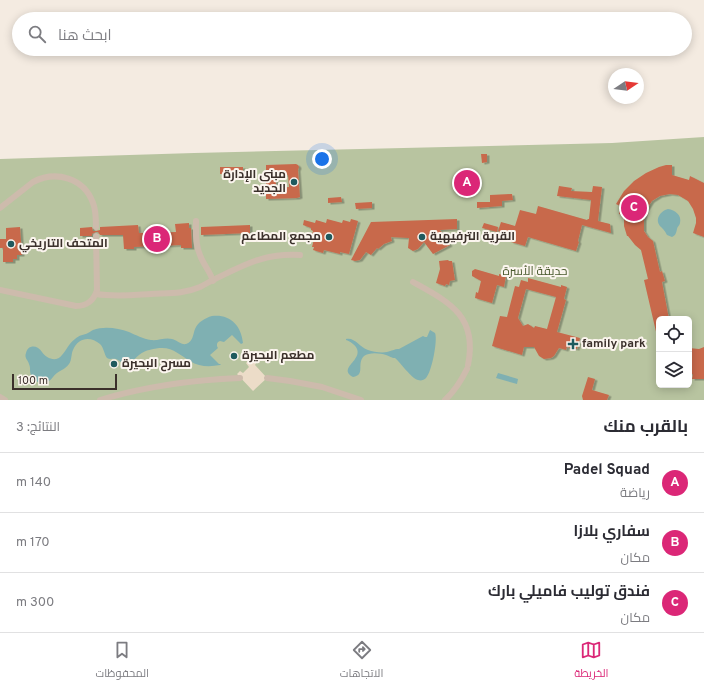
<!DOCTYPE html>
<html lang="ar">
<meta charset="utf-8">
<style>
:root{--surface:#fff;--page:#f2f2f3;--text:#2b2b33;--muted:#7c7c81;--line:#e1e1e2;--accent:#db2777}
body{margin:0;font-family:Overpass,Cairo,sans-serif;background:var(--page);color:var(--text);direction:rtl}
.controls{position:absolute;right:12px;bottom:12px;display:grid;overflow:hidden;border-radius:6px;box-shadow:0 2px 10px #0003}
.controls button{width:36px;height:36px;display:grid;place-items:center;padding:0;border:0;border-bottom:1px solid var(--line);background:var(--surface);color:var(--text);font:20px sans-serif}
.compass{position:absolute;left:608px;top:68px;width:36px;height:36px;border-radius:50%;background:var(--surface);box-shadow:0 2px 10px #0003;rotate:77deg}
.scale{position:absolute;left:12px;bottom:10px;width:105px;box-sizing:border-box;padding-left:4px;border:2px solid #3b302b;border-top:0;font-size:11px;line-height:14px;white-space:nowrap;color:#3b302b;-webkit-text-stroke:3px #fbf5ee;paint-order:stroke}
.you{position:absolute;left:322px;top:159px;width:14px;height:14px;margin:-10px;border:3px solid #fff;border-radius:50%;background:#1a73e8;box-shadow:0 0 0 6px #1a73e833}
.badge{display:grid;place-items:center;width:26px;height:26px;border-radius:50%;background:var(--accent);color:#fff;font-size:13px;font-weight:700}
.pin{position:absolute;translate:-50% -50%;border:2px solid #fff;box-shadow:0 1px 4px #0006}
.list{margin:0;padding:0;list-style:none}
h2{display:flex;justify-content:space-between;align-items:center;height:52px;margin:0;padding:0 16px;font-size:17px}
h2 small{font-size:13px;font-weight:400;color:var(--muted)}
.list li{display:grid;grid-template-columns:26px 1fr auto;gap:12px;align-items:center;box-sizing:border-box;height:60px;padding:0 16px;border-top:1px solid var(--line)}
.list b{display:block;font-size:15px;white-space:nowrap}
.list p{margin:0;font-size:13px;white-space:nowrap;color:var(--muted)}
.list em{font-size:13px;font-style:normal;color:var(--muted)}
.icon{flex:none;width:22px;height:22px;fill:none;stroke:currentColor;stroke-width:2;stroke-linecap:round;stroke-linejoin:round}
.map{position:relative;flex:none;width:704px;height:400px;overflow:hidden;direction:ltr}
.search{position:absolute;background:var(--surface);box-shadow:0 2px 10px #0003;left:12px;right:12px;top:12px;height:44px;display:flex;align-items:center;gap:10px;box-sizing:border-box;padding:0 14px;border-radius:22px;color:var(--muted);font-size:15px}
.sheet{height:232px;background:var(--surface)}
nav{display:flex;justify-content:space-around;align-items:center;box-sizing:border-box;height:56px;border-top:1px solid var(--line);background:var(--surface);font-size:11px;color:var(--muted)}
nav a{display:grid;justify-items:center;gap:2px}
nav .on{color:var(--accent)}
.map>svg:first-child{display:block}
.green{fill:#b8c4a0;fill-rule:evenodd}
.plaza{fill:#ecdcc8}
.water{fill:#7fb0b2}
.building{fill:#c8694b;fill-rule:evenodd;filter:url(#shadow)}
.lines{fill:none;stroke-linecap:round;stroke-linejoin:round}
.pedestrian{stroke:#cdbbac;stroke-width:6}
.poi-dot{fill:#1f5a5e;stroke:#fbf5ee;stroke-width:1.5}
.labels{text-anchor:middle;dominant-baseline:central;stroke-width:4;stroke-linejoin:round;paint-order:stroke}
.poi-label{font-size:12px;font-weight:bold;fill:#3b302b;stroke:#fbf5ee;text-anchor:start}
.park-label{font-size:12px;fill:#4a5a2e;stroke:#fbf5ee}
</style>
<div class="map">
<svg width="704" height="400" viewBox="0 0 704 400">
<defs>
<filter id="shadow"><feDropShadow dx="2.5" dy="1.5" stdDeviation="0" flood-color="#0004"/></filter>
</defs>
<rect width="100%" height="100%" fill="#f4ebe1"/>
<path class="green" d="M704,137V400H0V159L194,153L612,143ZM659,319H689V385H659Z"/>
<polygon class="plaza" points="249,356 256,363 255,365 267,378 253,391 237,374 240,371 243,373 249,367 246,363 249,360 247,357"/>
<g class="water">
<path d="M668,209C675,210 682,215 680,223C679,227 678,225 677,229C676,233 676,235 672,237L667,235C665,231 664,230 661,227C654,220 660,211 668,209Z"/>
<path d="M212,316C230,314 241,325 243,343L241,344L232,335L224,342L220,341C217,342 216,345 218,348L210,355L219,364H221L220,365C210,367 199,367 190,361C181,356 174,348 162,348C155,348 145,350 139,355C133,360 132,363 123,364C121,362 119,360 116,359C113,358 110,360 107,358C104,354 104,348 100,344C91,336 78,337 73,350C71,354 72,360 69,364C65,370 57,371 53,377C50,381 46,384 40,383C34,381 30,376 30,370C30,367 30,367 29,364C28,360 24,358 26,353C28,344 38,345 42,352C46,358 56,363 62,355C67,350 68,344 75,339C79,335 84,335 88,333C90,332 91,331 93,330C104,326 118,328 129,332C136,335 143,339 151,340C158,341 165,337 172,339C177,340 181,345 186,344C193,342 193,334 195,329C198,322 205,318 212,316Z"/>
<path d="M430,330L435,333C438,339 432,372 426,378C424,380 421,381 418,380C411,378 401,363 395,358C391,358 390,356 386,355C380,353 369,352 364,356C356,364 366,375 353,377C342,371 351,365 355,359C362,350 354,343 346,340V339C355,337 359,347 368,350C373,352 382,353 387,352C392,351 394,349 399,349L423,336L425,337H427Z"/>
<polygon points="498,373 518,379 517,384 496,378"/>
</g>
<g class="building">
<polygon points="481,154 487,154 487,162 482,163"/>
<path d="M296,164L298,165L299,167L298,170L300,197L297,198L266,199V165ZM288,175L289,187L276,188V176Z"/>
<polygon points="666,165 672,165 672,175 689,180 690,176 704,183 704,237 693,233 696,223 696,218 693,209 688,201 678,195 670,194 660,196 652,201 646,210 644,219 644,231 648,237 653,241 660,272 662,271 665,281 662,282 669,319 659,319 659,336 657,336 644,280 648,279 641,250 635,245 628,236 627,236 624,226 624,216 619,214 620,206 616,204 624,191 634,181 646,173 659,167"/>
<polygon points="220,167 243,167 243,173 220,174"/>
<polygon points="559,186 572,188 571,191 592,192 593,186 602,187 598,221 610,224 611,233 582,225 578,241 579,242 576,251 528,237 525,246 511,242 513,236 498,231 501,222 515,226 520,210 536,214 538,206 587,220 588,219 589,219 591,200 557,196"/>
<polygon points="512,194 513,200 502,201 502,206 477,208 477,202 490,202 490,195"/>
<polygon points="341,197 342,202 328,203 328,198"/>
<polygon points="372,202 372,208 356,209 355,203"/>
<polygon points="327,219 342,223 343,220 350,222 351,219 358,221 349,254 340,252 340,254 324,250 323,253 313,250 314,247 312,247 314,239 311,238 313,231 311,230 311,228 303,225 304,220 315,223 316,220 326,223"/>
<polygon points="457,219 457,229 440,230 450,245 433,254 424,242 418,249 413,251 408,248 409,238 391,237 392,241 384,244 378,249 377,248 371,255 366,252 360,260 355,261 351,260 371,222"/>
<polygon points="189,223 189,228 191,228 192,248 181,248 181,245 134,247 134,249 124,249 123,235 100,235 98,232 96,232 92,234 92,236 80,236 80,228 92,227 93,231 96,231 100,230 100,227 138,225 139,233 176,232 175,224"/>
<polygon points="484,223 498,227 497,232 482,228"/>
<polygon points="250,225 250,233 201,235 201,227"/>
<polygon points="20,227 22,255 17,255 17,259 13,259 13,262 3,262 3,248 0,248 0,239 6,239 6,228"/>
<polygon points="448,260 449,261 452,261 455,280 450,281 449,285 446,284 445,286 436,283 440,269 439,261"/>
<polygon points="475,269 499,276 499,274 506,276 504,287 497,285 492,303 475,298 476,292 478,293 481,281 472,276 472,271"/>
<path d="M528,278L561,287V285L567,287L564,299L566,300L557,332L580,338L577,349L567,347L566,350L559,348L554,356L551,358L544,359L539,356L534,347H524L522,355L492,346L500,316L507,317L515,286L519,287L521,280L528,282ZM526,289L556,297L547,329L535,326L534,328L528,324L523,326L518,318Z"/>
<polygon points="704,347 704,379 692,379 693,374 689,374 689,348 699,349"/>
<polygon points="588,377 595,379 592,390 609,395 607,400 583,400 582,396"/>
</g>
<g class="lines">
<g class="pedestrian">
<path d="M0,208L33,182C56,170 84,178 93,203C96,210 96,219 96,227"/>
<path d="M196,221C196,232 195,245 200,255C203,264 210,271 213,281"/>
<path d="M413,282C449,302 478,316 468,365"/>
<path d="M0,290L76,306C87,306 94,300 97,290L96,236"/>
<path d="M96,294C115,297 133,295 151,294C168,293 184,294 200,287C204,285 209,282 213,280C244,265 264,253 300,255"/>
<polyline points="267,378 290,381 322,387 361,400"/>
<polyline points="0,397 5,400"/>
<path d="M100,400C146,386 193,380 240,378"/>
<path d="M445,400C455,391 461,381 467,369"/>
</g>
</g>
<g class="poi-dot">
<circle cx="294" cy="182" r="4"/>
<circle cx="329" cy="237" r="4"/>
<circle cx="422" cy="237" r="4"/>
<circle cx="11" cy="244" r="4"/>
<path d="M571 338h4v4h4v4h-4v4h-4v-4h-4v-4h4z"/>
<circle cx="234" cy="356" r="4"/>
<circle cx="114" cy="364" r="4"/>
</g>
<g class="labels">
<g class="poi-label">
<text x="286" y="175" text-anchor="end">مبنى الإدارة<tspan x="286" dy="14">الجديد</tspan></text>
<text x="321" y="237" text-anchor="end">مجمع المطاعم</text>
<text x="430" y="237">القرية الترفيهية</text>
<text x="19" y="244">المتحف التاريخي</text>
<text x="582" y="344">family park</text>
<text x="242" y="356">مطعم البحيرة</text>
<text x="122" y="364">مسرح البحيرة</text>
</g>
<g class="park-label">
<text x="535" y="272">حديقة الأسرة</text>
</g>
</g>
</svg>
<div class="controls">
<button><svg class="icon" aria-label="locate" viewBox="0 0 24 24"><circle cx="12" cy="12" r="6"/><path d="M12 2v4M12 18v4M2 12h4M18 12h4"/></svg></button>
<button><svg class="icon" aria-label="layers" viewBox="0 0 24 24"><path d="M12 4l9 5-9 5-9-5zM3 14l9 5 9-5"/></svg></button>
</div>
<svg class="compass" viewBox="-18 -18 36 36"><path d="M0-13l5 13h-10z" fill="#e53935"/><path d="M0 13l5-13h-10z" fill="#7c7c81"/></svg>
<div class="scale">100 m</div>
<div class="you"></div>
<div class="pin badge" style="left:467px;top:183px">A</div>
<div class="pin badge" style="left:157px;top:239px">B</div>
<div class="pin badge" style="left:634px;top:208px">C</div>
<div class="search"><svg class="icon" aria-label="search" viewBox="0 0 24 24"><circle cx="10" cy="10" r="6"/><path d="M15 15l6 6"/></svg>ابحث هنا</div>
</div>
<section class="sheet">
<h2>بالقرب منك<small>النتائج: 3</small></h2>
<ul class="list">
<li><span class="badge">A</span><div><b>Padel Squad</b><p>رياضة</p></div><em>140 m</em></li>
<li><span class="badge">B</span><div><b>سفاري بلازا</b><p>مكان</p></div><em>170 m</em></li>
<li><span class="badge">C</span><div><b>فندق توليب فاميلي بارك</b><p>مكان</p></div><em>300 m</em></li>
</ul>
</section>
<nav>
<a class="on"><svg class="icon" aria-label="map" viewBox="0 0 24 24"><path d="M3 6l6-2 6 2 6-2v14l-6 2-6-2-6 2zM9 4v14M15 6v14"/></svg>الخريطة</a>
<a><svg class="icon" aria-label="directions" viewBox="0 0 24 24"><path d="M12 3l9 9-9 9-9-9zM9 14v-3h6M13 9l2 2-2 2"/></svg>الاتجاهات</a>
<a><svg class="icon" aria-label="saved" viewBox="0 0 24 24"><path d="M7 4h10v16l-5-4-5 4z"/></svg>المحفوظات</a>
</nav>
